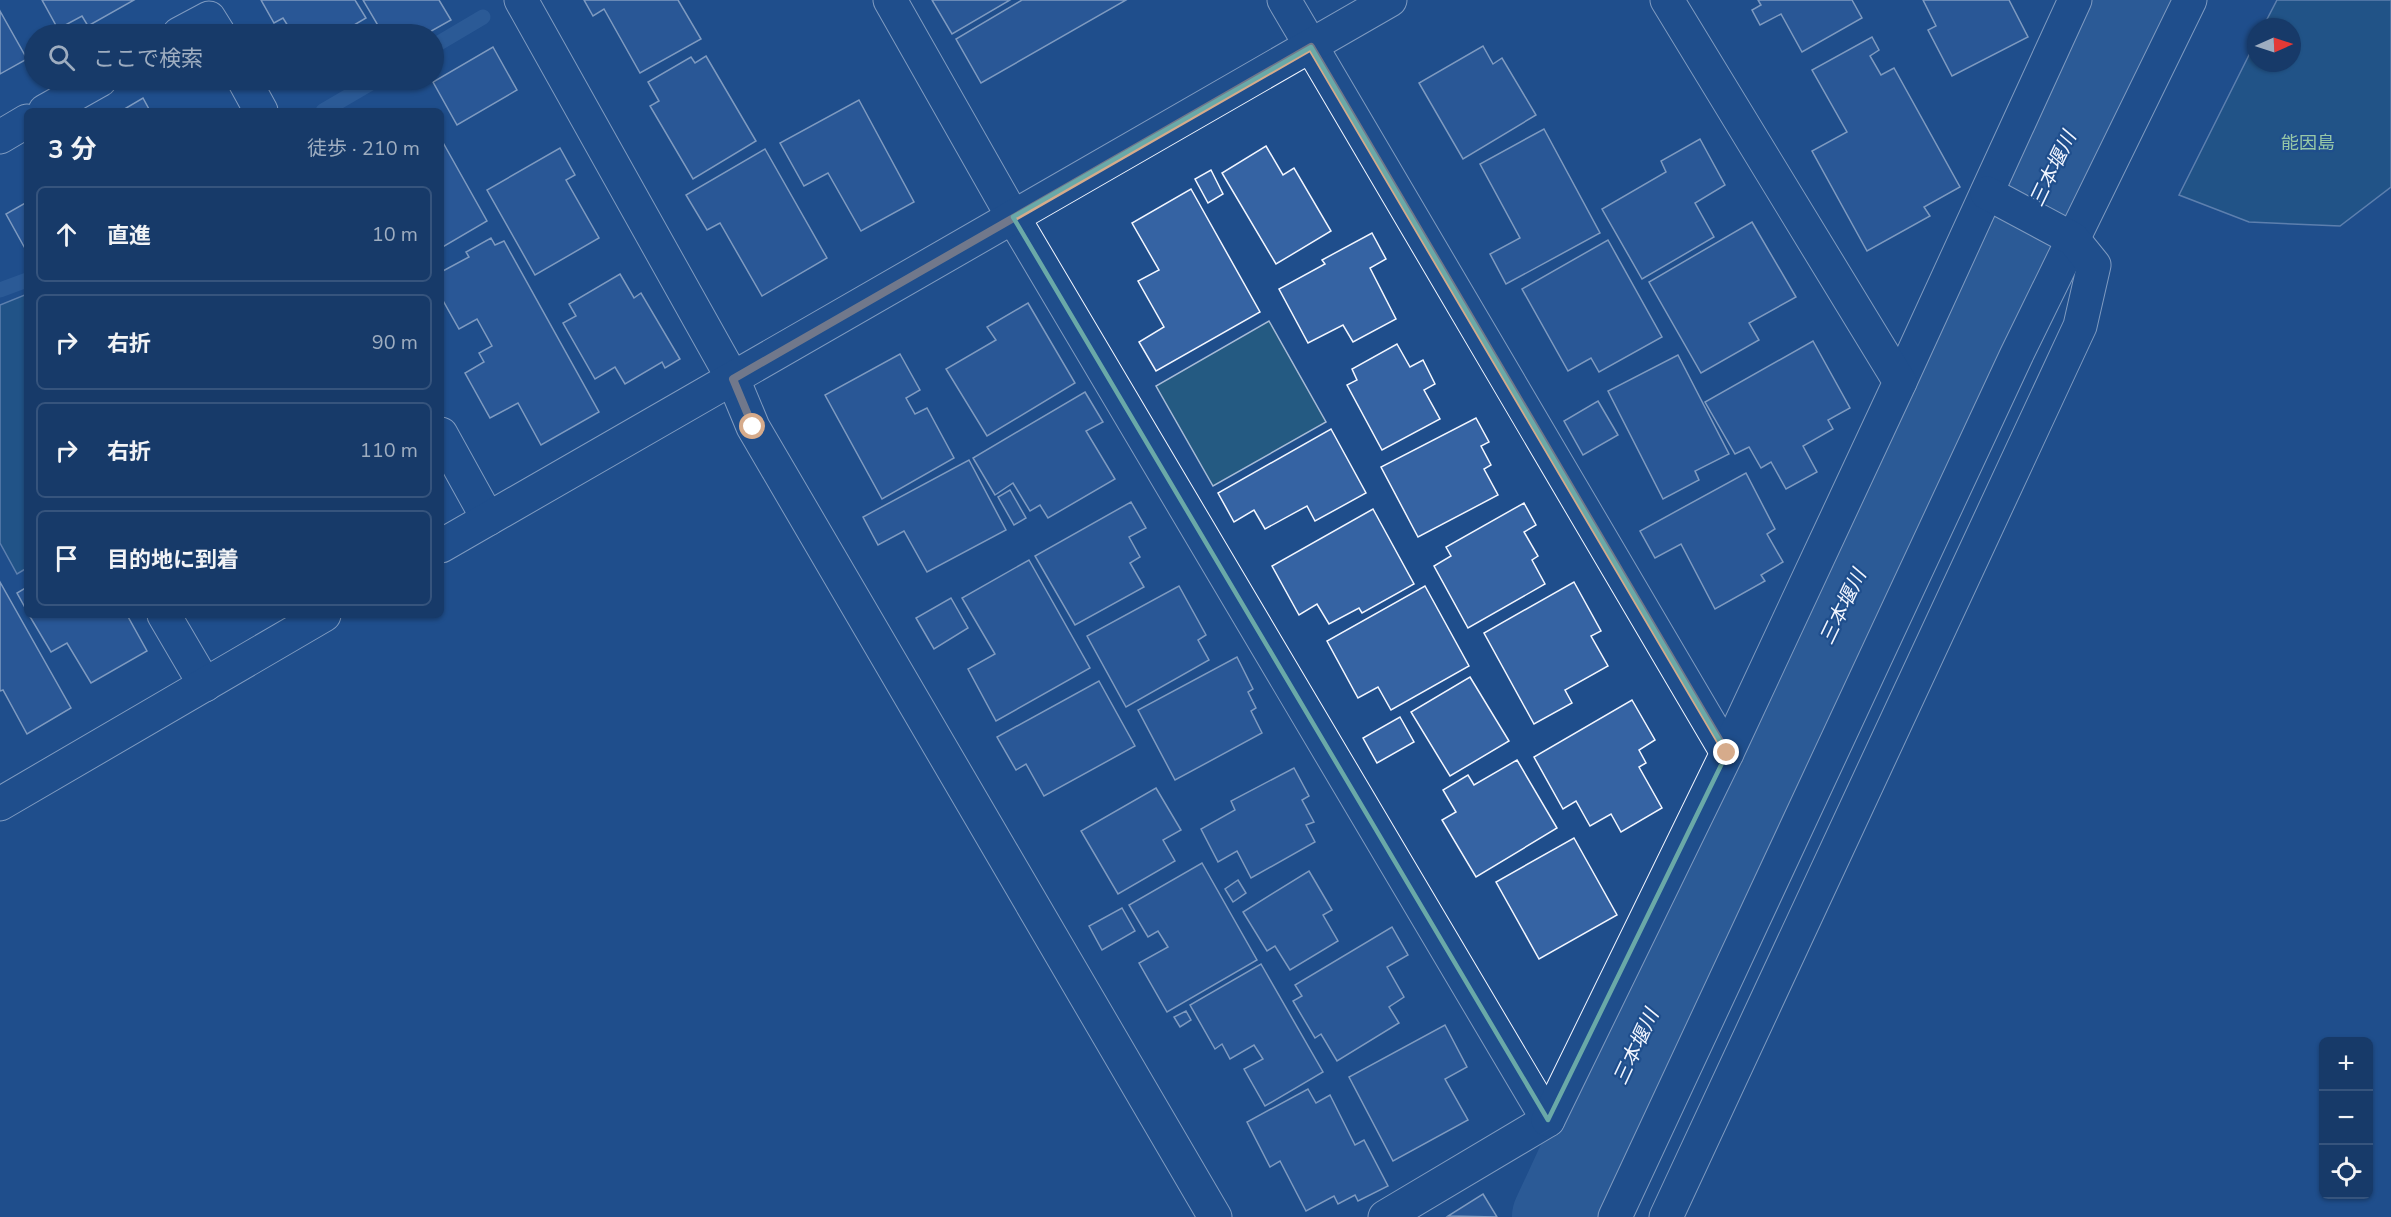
<!DOCTYPE html>
<html lang="ja">
<meta charset="utf-8">
<style>
:root{--surface:#173a69;--page:#20416f;--text:#f1f3f6;--muted:#9eadc0;--line:#36547d}
body{margin:0;font-family:"Nunito Sans","Noto Sans JP",sans-serif;background:var(--page);color:var(--text)}
.controls{position:absolute;right:18px;bottom:18px;display:grid;overflow:hidden;border-radius:9px;box-shadow:0 2px 4px #0004}
.controls button{width:54px;height:54px;display:grid;place-items:center;padding:0;border:0;border-bottom:2px solid var(--line);background:var(--surface);color:var(--text);font:30px sans-serif}
.compass{position:absolute;left:2247px;top:18px;width:54px;height:54px;border-radius:50%;background:var(--surface);box-shadow:0 2px 4px #0004;rotate:87deg}
.stop{position:absolute;width:18px;height:18px;margin:-14px;border:4px solid #d6ab8b;border-radius:50%;background:#fff}
.stop.end{background:#d6ab8b;border-color:#fff;box-shadow:0 2px 6px #0008}
.list{margin:0;padding:0;list-style:none}
h2{display:flex;justify-content:space-between;align-items:center;height:78px;margin:0;padding:0 24px;font-size:26px}
h2 small{font-size:20px;font-weight:400;color:var(--muted)}
.list li{display:grid;grid-template-columns:39px 1fr auto;gap:18px;align-items:center;box-sizing:border-box;height:96px;margin:0 12px 12px;padding:0 12px;border:2px solid var(--line);border-radius:9px}
.list b{display:block;font-size:22px;white-space:nowrap}
.list em{font-size:20px;font-style:normal;color:var(--muted)}
.icon{flex:none;width:33px;height:33px;fill:none;stroke:currentColor;stroke-width:2;stroke-linecap:round;stroke-linejoin:round}
.map{position:relative;flex:none;width:2391px;height:1217px;overflow:hidden}
.search{position:absolute;background:var(--surface);box-shadow:0 2px 4px #0004;left:24px;top:24px;width:420px;height:66px;display:flex;align-items:center;gap:15px;box-sizing:border-box;padding:0 21px;border-radius:33px;color:var(--muted);font-size:22px}
.panel{position:absolute;background:var(--surface);box-shadow:0 2px 4px #0004;left:24px;top:108px;width:420px;height:510px;border-radius:9px}
.map>svg:first-child{display:block}
.green{fill:#245a82;stroke:#a8bbd7;stroke-width:1.5}
.lines{fill:none;stroke-linecap:round;stroke-linejoin:round}
.stream{stroke:#3b69a3;stroke-width:15}
.river{stroke:#3b69a3;stroke-width:90}
.building{fill:#3563a3;stroke:#f2f6ff;stroke-width:1.5}
.street-casing{stroke:#f2f6ff;stroke-width:35}
.secondary-casing{stroke:#f2f6ff;stroke-width:35}
.street{stroke:#1f4e8c;stroke-width:33}
.secondary{stroke:#1f4e8c;stroke-width:33}
.route{stroke:#d6ab8b;stroke-width:8}
.marked{fill:none;stroke:#6aa9a8;stroke-width:4.5;stroke-linejoin:round}
.labels{text-anchor:middle;dominant-baseline:central;stroke-width:4.5;stroke-linejoin:round;paint-order:stroke}
.park-label{font-size:18px;fill:#97c8a6;stroke:#1f4e8c}
.water-label{font-size:20px;font-style:italic;fill:#f2f6ff;stroke:#1f4e8c}
</style>
<div class="map">
<svg width="2391" height="1217" viewBox="0 0 2391 1217">
<rect width="100%" height="100%" fill="#1f4e8c"/>
<g class="green">
<polygon points="2277,0 2391,0 2391,187 2340,226 2249,222 2179,195 2256,41 2256,63 2292,63 2292,27 2263,27"/>
<polygon points="27,294 27,568 17,574 0,543 0,305"/>
<polygon points="1269,321 1326,422 1213,486 1156,386"/>
</g>
<g class="lines">
<g class="stream">
<polyline points="434,46 483,17"/>
<polyline points="323,111 376,80"/>
<polyline points="0,290 27,280"/>
</g>
<polyline class="river" points="1557,1217 1728,847 2110,57 2135,0"/>
</g>
<g class="building">
<polygon points="42,0 134,0 88,26 82,16 58,29"/>
<polygon points="261,0 355,0 366,18 339,34 293,34 283,18 274,23"/>
<polygon points="363,0 439,0 451,20 426,34 383,34"/>
<polygon points="584,0 678,0 701,39 640,73 604,9 593,16"/>
<polygon points="932,0 1010,0 952,34"/>
<polygon points="1022,0 1126,0 981,83 956,39"/>
<polygon points="1758,0 1852,0 1862,18 1802,52 1781,14 1760,25 1752,10 1761,5"/>
<polygon points="1923,0 2009,0 2028,37 1952,76 1928,30 1936,26"/>
<polygon points="0,11 27,59 0,74"/>
<polygon points="1872,37 1879,50 1870,56 1881,75 1894,68 1960,187 1924,207 1930,216 1867,251 1812,151 1847,132 1812,70"/>
<polygon points="1483,46 1493,64 1502,58 1536,115 1463,159 1419,83"/>
<polygon points="493,47 517,90 457,125 433,82"/>
<polygon points="706,56 756,141 693,179 650,106 659,101 648,82 691,57 695,63"/>
<polygon points="143,98 150,111 121,111"/>
<polygon points="859,100 914,202 861,231 828,173 804,186 780,143"/>
<polygon points="1544,129 1600,233 1506,284 1490,254 1520,238 1480,164"/>
<polygon points="441,139 487,221 441,248"/>
<polygon points="1700,139 1725,185 1695,203 1714,237 1642,279 1602,209 1666,172 1661,161"/>
<polygon points="1266,146 1283,175 1294,168 1331,231 1276,264 1222,173"/>
<polygon points="560,148 575,175 566,180 599,238 535,275 487,190"/>
<polygon points="765,149 827,258 762,296 720,223 707,230 686,195"/>
<polygon points="1211,170 1223,194 1208,203 1195,179"/>
<polygon points="1191,189 1260,312 1156,371 1139,342 1164,327 1138,281 1159,270 1132,223"/>
<polygon points="27,202 27,252 6,214"/>
<polygon points="1752,222 1796,297 1749,323 1759,340 1701,373 1649,282"/>
<polygon points="1372,233 1386,259 1370,268 1396,319 1353,342 1343,325 1308,343 1279,289 1325,264 1322,260"/>
<polygon points="491,238 495,245 504,241 599,412 541,445 518,403 490,418 465,373 484,362 479,353 492,346 477,319 459,329 441,297 441,272 469,257 466,252"/>
<polygon points="1608,240 1662,337 1599,372 1591,358 1568,371 1522,289"/>
<polygon points="620,274 634,298 641,293 680,359 665,368 662,362 625,384 615,367 595,379 563,323 576,316 569,304"/>
<polygon points="1028,303 1075,383 987,436 946,369 996,340 987,327"/>
<polygon points="1813,341 1850,408 1828,420 1833,429 1803,446 1817,472 1786,489 1771,462 1761,468 1749,447 1735,454 1705,402"/>
<polygon points="1397,344 1410,367 1423,360 1435,384 1424,390 1440,419 1382,450 1347,385 1357,380 1352,369"/>
<polygon points="900,354 920,390 906,398 915,414 927,408 954,458 882,499 825,395"/>
<polygon points="1678,355 1729,454 1695,471 1699,480 1663,499 1608,391"/>
<polygon points="1085,392 1103,422 1086,431 1115,479 1048,518 1040,505 1030,511 1013,483 995,495 973,458"/>
<polygon points="1598,401 1618,435 1583,455 1564,421"/>
<polygon points="1476,418 1489,442 1481,446 1491,465 1484,469 1498,495 1418,537 1381,467"/>
<polygon points="1331,429 1366,493 1315,521 1307,506 1265,529 1254,510 1234,522 1218,493"/>
<polygon points="969,460 1006,530 927,572 904,531 878,545 863,517"/>
<polygon points="1746,473 1775,529 1767,534 1783,562 1761,575 1765,581 1715,609 1681,544 1655,558 1640,531"/>
<polygon points="1010,490 1026,518 1014,525 998,497"/>
<polygon points="1131,502 1146,528 1129,537 1140,557 1130,563 1144,587 1075,625 1035,556"/>
<polygon points="1524,503 1536,525 1524,532 1538,556 1532,560 1545,584 1468,628 1434,566 1451,556 1446,547"/>
<polygon points="1373,509 1414,584 1362,613 1359,608 1329,624 1317,604 1299,615 1272,566"/>
<polygon points="1029,560 1090,668 996,721 968,669 995,654 962,598"/>
<polygon points="0,582 71,708 27,734 3,690 0,691"/>
<polygon points="1574,582 1601,631 1591,636 1608,666 1565,690 1572,703 1534,724 1484,633"/>
<polygon points="1179,586 1206,635 1198,640 1209,660 1126,707 1087,636"/>
<polygon points="1425,586 1469,666 1391,710 1378,687 1358,698 1327,641"/>
<polygon points="27,587 27,611 17,593"/>
<polygon points="951,598 968,628 934,649 916,618"/>
<polygon points="29,615 127,615 147,651 91,683 67,643 51,652"/>
<polygon points="1237,657 1253,689 1248,692 1256,708 1251,711 1262,733 1175,780 1138,710"/>
<polygon points="1470,677 1509,741 1450,776 1411,712"/>
<polygon points="1099,681 1135,746 1044,796 1026,764 1016,770 997,737"/>
<polygon points="1632,700 1655,740 1639,750 1646,763 1639,767 1662,808 1621,832 1611,814 1590,826 1576,801 1563,809 1534,757"/>
<polygon points="1400,717 1414,742 1377,763 1363,738"/>
<polygon points="1517,760 1557,828 1476,877 1442,820 1456,812 1443,790 1468,775 1474,785"/>
<polygon points="1294,768 1309,796 1302,800 1314,822 1306,825 1315,842 1251,878 1237,851 1218,862 1201,829 1235,810 1231,801"/>
<polygon points="1156,788 1181,830 1163,840 1175,861 1118,894 1081,831"/>
<polygon points="1574,838 1617,915 1539,959 1496,882"/>
<polygon points="1202,863 1257,960 1167,1012 1139,963 1168,947 1158,931 1148,937 1129,905"/>
<polygon points="1309,871 1332,910 1323,915 1338,941 1290,970 1275,946 1267,951 1243,912"/>
<polygon points="1238,880 1246,893 1233,902 1225,889"/>
<polygon points="1122,908 1135,931 1102,950 1089,926"/>
<polygon points="1392,927 1408,955 1387,967 1404,997 1389,1007 1399,1023 1337,1061 1321,1034 1315,1038 1293,1001 1302,996 1295,985"/>
<polygon points="1261,964 1323,1072 1265,1106 1244,1069 1263,1059 1254,1045 1230,1059 1222,1044 1215,1049 1190,1005"/>
<polygon points="1186,1011 1191,1020 1180,1027 1174,1017"/>
<polygon points="1445,1025 1467,1067 1445,1079 1468,1120 1393,1161 1349,1077"/>
<polygon points="1308,1089 1316,1103 1330,1095 1355,1145 1364,1140 1388,1186 1358,1201 1355,1195 1338,1204 1334,1196 1306,1211 1280,1161 1270,1167 1247,1122"/>
<polygon points="1483,1194 1497,1217 1448,1216"/>
</g>
<g class="lines">
<defs>
<g id="street">
<polyline points="521,0 733,379 753,427 1215,1217"/>
<polyline points="890,0 1013,217 1548,1120 1385,1217"/>
<polyline points="1284,0 1727,753"/>
<polyline points="179,34 209,18 219,34"/>
<polyline points="244,80 261,111"/>
<polyline points="45,111 100,80"/>
<polyline points="0,137 27,121"/>
<polyline points="1900,382 2075,0"/>
<polyline points="441,434 488,519"/>
<polyline points="164,615 205,685"/>
<polyline points="1548,1120 1727,753 1900,382 1667,0"/>
<polyline points="1615,1217 2016,356 2190,0"/>
<polyline points="1666,1217 2080,326 2094,265 2073,239 1987,193"/>
</g>
<g id="secondary">
<polyline points="441,546 1390,0"/>
<polyline points="0,804 324,615"/>
</g>
</defs>
<use href="#street" class="street-casing"/>
<use href="#secondary" class="secondary-casing"/>
<use href="#street" class="street"/>
<use href="#secondary" class="secondary"/>
</g>
<g class="lines">
<polyline class="route" points="753,427 733,379 1311,47 1727,753"/>
</g>
<path d="M0 0H2391V1217H0ZM1311,47L1727,753L1548,1120L1013,217Z" fill="#1f4e8c" fill-opacity=".55" fill-rule="evenodd"/>
<path class="marked" d="M1311,47L1727,753L1548,1120L1013,217Z"/>
<g class="labels">
<g class="park-label">
<text x="2308" y="143">能因島</text>
</g>
<g class="water-label">
<text transform="translate(2053 169) rotate(-64)">三本堰川</text>
<text transform="translate(1843 607) rotate(-64)">三本堰川</text>
<text transform="translate(1636 1047) rotate(-65)">三本堰川</text>
</g>
</g>
</svg>
<div class="controls">
<button>+</button>
<button>−</button>
<button><svg class="icon" aria-label="locate" viewBox="0 0 24 24"><circle cx="12" cy="12" r="6"/><path d="M12 2v4M12 18v4M2 12h4M18 12h4"/></svg></button>
</div>
<svg class="compass" viewBox="-18 -18 36 36"><path d="M0-13l5 13h-10z" fill="#e53935"/><path d="M0 13l5-13h-10z" fill="#9eadc0"/></svg>
<div class="stop" style="left:753px;top:427px"></div>
<div class="stop end" style="left:1727px;top:753px"></div>
<div class="search"><svg class="icon" aria-label="search" viewBox="0 0 24 24"><circle cx="10" cy="10" r="6"/><path d="M15 15l6 6"/></svg>ここで検索</div>
<section class="panel">
<h2>3 分<small>徒歩 · 210 m</small></h2>
<ul class="list">
<li><svg class="icon" aria-label="ahead" viewBox="0 0 24 24"><path d="M12 20V5M6 11l6-6 6 6"/></svg><div><b>直進</b></div><em>10 m</em></li>
<li><svg class="icon" aria-label="right" viewBox="0 0 24 24"><path d="M7 20v-9h11M14 6l5 5-5 5"/></svg><div><b>右折</b></div><em>90 m</em></li>
<li><svg class="icon" aria-label="right" viewBox="0 0 24 24"><path d="M7 20v-9h11M14 6l5 5-5 5"/></svg><div><b>右折</b></div><em>110 m</em></li>
<li><svg class="icon" aria-label="arrive" viewBox="0 0 24 24"><path d="M6 21V4h12l-3 4 3 4H6"/></svg><div><b>目的地に到着</b></div></li>
</ul>
</section>
</div>
